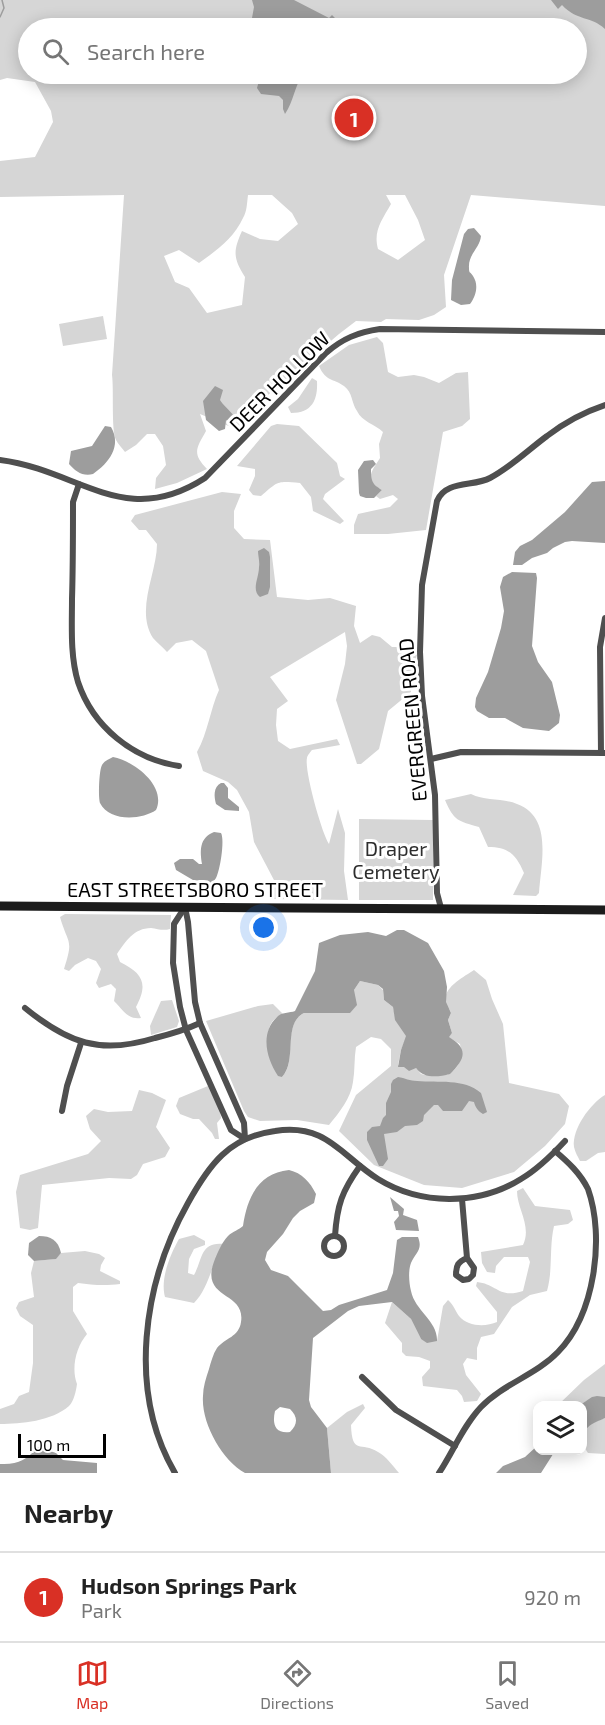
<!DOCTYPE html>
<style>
:root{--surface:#fff;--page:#f6f6f6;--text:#222;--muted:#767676;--line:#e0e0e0;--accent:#d93025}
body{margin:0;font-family:"Exo 2",sans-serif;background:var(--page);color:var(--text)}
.controls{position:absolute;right:18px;bottom:18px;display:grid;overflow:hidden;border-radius:12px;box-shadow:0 3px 15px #0003}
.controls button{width:54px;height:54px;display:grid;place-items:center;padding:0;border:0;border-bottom:2px solid var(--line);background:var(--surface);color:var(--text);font:30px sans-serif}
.scale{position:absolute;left:18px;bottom:15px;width:88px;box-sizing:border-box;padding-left:6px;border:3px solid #000;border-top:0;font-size:16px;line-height:21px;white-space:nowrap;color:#000;-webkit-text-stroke:4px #fff;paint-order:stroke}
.you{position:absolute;left:264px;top:928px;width:21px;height:21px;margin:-15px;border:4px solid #fff;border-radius:50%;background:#1a73e8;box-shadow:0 0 0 9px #1a73e833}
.badge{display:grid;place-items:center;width:39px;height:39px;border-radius:50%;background:var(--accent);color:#fff;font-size:20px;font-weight:700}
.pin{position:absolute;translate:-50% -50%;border:3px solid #fff;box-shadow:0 2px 6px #0006}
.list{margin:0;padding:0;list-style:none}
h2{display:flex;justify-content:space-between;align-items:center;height:78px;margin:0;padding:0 24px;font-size:26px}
h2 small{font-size:20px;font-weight:400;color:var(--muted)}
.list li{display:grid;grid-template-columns:39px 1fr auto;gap:18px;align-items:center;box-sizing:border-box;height:90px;padding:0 24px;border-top:2px solid var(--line)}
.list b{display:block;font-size:22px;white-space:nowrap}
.list p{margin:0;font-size:20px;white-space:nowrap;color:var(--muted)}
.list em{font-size:20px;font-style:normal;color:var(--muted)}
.icon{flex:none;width:33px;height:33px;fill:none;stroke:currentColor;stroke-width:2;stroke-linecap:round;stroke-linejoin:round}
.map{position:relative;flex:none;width:605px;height:1473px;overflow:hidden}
.search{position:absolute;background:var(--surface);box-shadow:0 3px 15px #0003;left:18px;right:18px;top:18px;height:66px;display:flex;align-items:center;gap:15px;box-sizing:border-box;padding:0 21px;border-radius:33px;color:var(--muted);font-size:22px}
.sheet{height:168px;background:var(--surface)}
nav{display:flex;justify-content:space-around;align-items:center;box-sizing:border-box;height:84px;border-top:2px solid var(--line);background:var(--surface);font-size:16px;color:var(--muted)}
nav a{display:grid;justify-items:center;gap:3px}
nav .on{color:var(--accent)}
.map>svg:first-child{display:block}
.green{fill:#d6d6d6;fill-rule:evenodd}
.water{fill:#9d9d9d;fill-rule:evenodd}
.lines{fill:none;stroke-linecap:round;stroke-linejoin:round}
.stream{stroke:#9d9d9d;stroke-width:1.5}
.minor{stroke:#4f4f4f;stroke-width:6}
.secondary{stroke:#1c1c1c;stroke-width:9}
.labels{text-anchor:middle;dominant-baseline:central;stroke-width:6;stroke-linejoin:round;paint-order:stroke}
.street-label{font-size:20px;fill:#000;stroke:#fff}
.park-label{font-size:20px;fill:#2d2d2d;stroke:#fff}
</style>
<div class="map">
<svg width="605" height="1473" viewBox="0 0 605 1473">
<rect width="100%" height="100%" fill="#fff"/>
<g class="green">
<path d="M0,0H605V206L471,195L444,275L446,307L434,315L419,320L386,319L381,322L356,321L339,334L261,401L241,429H236L200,414L206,431C196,449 192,453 207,469L177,483L155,489L156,478L166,465L163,446L155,434H147L136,445L125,452C122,448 118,444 116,440C111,430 114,390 112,375L124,195L0,197V161L35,157L53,122L51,111L35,82L7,78L0,80ZM28,28H576V74H28ZM248,195H272L292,213L298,224L278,241L260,239L242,231C233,251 233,258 245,277L242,305L207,313L189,288L175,282L164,256L179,250L199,263C216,251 234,238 243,218C247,212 247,202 248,195ZM386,195H405L418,220L425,240L398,260L378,249C373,231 382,220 391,204Z"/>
<polygon points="103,316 107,339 63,346 59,324"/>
<path d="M377,337L383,343L388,372L398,377L414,375L424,377L439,383L456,373L468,372L470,419L462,426L443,432L426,530L388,534H354V525L358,514L390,507L398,499L393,495L380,499L376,496L382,490C363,480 372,471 380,458L379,444L383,432C375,424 362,422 357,411C351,402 353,393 344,386C333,378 326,382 319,366L349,345Z"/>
<path d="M312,378L317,381C318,400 312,413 291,413L288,407L298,399Z"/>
<path d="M277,424L299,426L337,463L340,476L345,479L325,494L323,499L344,521L340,524L313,511L311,497L300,483C276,481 279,481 261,496L253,495L249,490L255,476V469L237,466L271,426Z"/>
<path d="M222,492L241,494L234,511V528L244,539L270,540L277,597L308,600L330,598L356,606L354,626L360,643L372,635L380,637L392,647H409L417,655L410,678L411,692L388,711L379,749L361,764H357L336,700L345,664L347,646L345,632L270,677L288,701L277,709L276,725L278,741L290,749L337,739L340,745L312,750C311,751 307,756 307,758C304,770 322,834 329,844L338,809L345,833L344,871L348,900L270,899L275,882L254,842L249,812L237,790L228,782L203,771L197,752C208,732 210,710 219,690L206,651L192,640L176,643L167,652C163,647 157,643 153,638C135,610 157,573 157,544L146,530H139L131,521L135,515Z"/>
<path d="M471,794C485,801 502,798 517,804C553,817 541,863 539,893L536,896L513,895L524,873C516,854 508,847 488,847L479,827C458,821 454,821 445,800Z"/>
<polygon points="359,819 433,820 433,900 359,900"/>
<path d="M65,914L171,915L170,929C163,931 158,929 151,928C134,928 125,942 117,954L120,962C142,973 149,983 136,1007L141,1018C128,1020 123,1010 114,1001L116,989L111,984L99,988L96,983L101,969L96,961L88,958L75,965L69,971L64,969C74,938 68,945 60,917Z"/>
<path d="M474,970L486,980L492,999L503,1024L509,1083L559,1094L569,1106L565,1124L545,1146L514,1172L462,1188L424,1185L374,1165L339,1131L356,1095L391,1066V1049L381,1039L371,1037L356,1047C354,1059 355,1070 353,1082C351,1098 339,1113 329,1125L297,1120L260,1121L248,1117L244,1111L206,1021L258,1006L273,1004L283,1014C255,1025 275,1057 282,1077C298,1061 281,1025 304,1013H349L354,990L360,981L378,985L383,990L384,1000L393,1007L396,1020L407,1036L401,1050L398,1065L416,1068L421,1074L425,1075H447C460,1068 463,1058 460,1044L448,1037L452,1033L448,1020L451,1013C450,1009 447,1007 446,1004C441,988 464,977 474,970Z"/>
<polygon points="172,1000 179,1021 177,1027 151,1035 150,1026 161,1001"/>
<polygon points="208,1086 220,1111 221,1118 217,1123 219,1139 215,1139 212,1133 199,1119 193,1119 180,1114 176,1106 179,1098"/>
<polygon points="139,1090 152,1093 166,1100 156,1127 170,1148 165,1157 143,1164 137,1175 131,1179 109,1178 42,1185 38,1228 30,1230 20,1228 16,1192 20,1175 88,1154 101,1141 90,1129 86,1116 94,1109 108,1112 132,1111"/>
<path d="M605,1095V1152L598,1153L586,1161H580C578,1157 575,1152 574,1147C572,1129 590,1104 605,1095Z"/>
<path d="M523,1188L535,1206L570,1210L573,1220L568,1224L554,1226C549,1248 553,1270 547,1291L530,1295L512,1307L494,1334L481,1337L477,1348V1360L467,1358L463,1364L466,1375L481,1394L477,1401L464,1402L462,1396L457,1390L423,1386L422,1377L430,1368V1361L419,1357L406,1356L402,1352V1343L385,1323L392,1302L411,1319L421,1339L437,1341L443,1306L448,1300C454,1305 455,1311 459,1316C468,1327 486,1327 497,1322V1312L476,1286L477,1282C497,1284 499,1299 523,1291L530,1262L528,1257H504L496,1266L495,1273L487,1272L482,1263L481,1252L523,1245C532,1226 517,1209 517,1191Z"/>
<path d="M194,1235L205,1241V1245L194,1249L189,1259L188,1273L194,1275C203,1259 200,1242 223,1244C212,1263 209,1288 194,1303L165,1297C160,1279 170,1255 179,1239Z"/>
<path d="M85,1251L99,1254L105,1258L101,1265L100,1271L120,1281V1284C105,1286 92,1285 78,1283L73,1287V1311L87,1334C76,1347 71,1368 77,1384C76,1391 74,1401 69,1406C52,1421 21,1424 0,1424V1409L14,1404L19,1396L29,1392L33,1363V1325L20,1316L16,1308L19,1302L34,1297L31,1273L34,1261L55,1259L61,1253Z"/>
<polygon points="605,1364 605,1397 588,1400 580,1405 557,1406 584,1380"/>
<path d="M363,1404L365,1408L351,1425C352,1456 361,1441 378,1452C387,1457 392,1465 399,1473H331L327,1428L347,1412Z"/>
<path d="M605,1418V1454L588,1453C582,1444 579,1431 591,1423C595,1421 601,1420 605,1418Z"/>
</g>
<g class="water">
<polygon points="252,0 294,0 329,18 332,15 339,22 339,27 254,28 252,18 254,7"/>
<path d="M551,0H605V29C590,15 578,22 562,5L558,9Z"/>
<path d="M261,74H303C294,87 294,101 285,114L283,109V100L279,96L261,94L257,88Z"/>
<path d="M474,228L481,236C480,248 468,254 469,268C469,274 470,271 473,276C479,285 476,296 470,304L461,305L451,300L452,280L464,234L468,229Z"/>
<path d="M215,386L223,390L220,400C226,410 238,414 236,427L226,420L225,429L219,431L206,420L203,401Z"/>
<path d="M105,426L111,427C122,446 109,463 93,474C83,477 75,471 69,464L71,451L92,446Z"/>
<path d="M373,460L376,464L371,469C371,481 372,484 382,490L374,498H366L360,496L359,493L358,470L364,461Z"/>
<polygon points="605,481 605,543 572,541 565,542 553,548 547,553 532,558 522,565 513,565 515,552 520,546 532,540 565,512 592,482"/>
<path d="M264,548L269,552L270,557V587L268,594L260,597C251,590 259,578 259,567C260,562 258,556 258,551Z"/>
<polygon points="512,572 536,573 537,578 532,646 538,662 552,682 560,715 559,723 549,731 523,728 505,718 489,718 477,711 475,707 476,698 488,672 501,628 504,611 500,587 503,577"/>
<path d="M113,757C134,761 167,786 156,810C142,820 109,822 100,803C98,798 99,770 102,765C104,761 109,759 113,757Z"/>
<path d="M221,783H224L228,788V798L239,807V811L225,810L216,804C214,797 213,787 221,783Z"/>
<path d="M214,832L221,833C225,840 220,871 216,878C213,883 212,882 208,885L198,883L176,870L174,863L180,859H193L199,864H202C200,851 199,838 214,832Z"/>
<path d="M397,930H404L428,943L444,971L447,987L446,1002L451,1013L448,1020L452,1033L449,1037C469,1049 465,1059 450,1074C438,1077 424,1079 416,1068L409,1071L404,1067H398L401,1050L406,1036L395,1020L393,1007L384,1000L383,989L378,985L360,981L354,990L357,1005L350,1013H304C282,1024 298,1060 282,1077L278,1076C266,1058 260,1033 277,1017C281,1012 290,1013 295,1011L315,971L319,943L340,935L368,932L386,936Z"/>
<path d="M398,1077C405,1078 410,1081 417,1081C438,1083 464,1078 481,1093L487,1112L483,1114C479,1112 475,1107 474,1102L469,1101L462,1111H443L438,1105H434L424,1115L423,1121L417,1125L405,1126L397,1132L384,1134L388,1159L383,1166H379L367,1140V1132L372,1127L380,1126L383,1118L386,1115V1103L391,1092V1084L393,1080Z"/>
<path d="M289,1170C302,1173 310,1182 316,1194L314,1203L300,1211L293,1218L283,1234L267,1252L265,1260L271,1270L288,1276L323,1311L331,1310L339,1305L387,1290L393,1273L397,1240L402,1237H418C423,1250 416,1252 411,1263C408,1271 409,1283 411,1291C415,1311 438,1321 437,1341L427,1343L421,1339L411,1319L392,1302L359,1306L348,1311L313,1338L309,1400L311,1407L327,1428L331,1473H245C222,1460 201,1423 203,1396C203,1387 206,1378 209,1369C211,1362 213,1354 217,1348C225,1338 239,1337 241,1322C246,1290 198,1301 215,1259C218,1252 222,1242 228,1236C233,1231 239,1230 243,1226C247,1198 258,1173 289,1170ZM280,1407L290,1409C298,1417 298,1424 290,1432C275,1434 272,1424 275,1411Z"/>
<polygon points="390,1197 404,1209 403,1215 417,1220 419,1231 396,1230 394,1222 399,1216 398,1211 394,1211"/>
<path d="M39,1236C51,1236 58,1240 61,1253L56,1259L34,1261L28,1255L29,1243Z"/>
<path d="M597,1396L605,1397V1418C595,1423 588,1423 583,1435L582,1406L580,1405L592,1397Z"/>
<polygon points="537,1446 538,1450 555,1451 541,1473 496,1473 503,1466 525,1457"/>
<path d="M38,1447L56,1453L63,1460L97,1463V1473H0V1464C18,1465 26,1460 38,1447Z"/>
</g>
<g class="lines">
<polyline class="stream" points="0,17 4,8 2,0"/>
<g class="minor">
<path d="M0,460C79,470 125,530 205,478L326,353C342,339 358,332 380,329L605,332"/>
<path d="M79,484L73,502C73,534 73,567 72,599C72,626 70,655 78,682C93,727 133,759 179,766"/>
<polyline points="601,753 600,647 605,618"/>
<polyline points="431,759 461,752 605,753"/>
<polyline points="185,907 174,924 173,963 180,1007 186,1030 231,1130 245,1139"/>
<polyline points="185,907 188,922 195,1002 200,1023 244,1123 245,1139"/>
<path d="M441,908L437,893L435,795L422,696L420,652L422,585L437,501C446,480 473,487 490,478C511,467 528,450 547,436C565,422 584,412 605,405"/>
<path d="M25,1008C68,1043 100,1055 155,1038C171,1034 185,1030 200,1023"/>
<polyline points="62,1111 67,1086 81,1043"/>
<path d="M462,1199L467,1258C458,1262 456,1265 456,1275L463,1280L469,1279L473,1275L474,1268L467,1258"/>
<circle cx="334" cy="1246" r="10"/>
<path d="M335,1236C337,1205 342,1191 360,1166"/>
<polyline points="362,1377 396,1410 455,1446"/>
<path d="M175,1473C127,1391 143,1283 188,1203C209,1165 229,1137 275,1131C327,1123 341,1156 378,1179C420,1205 478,1206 521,1179C538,1169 552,1155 565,1141"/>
<path d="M439,1473C453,1452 463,1426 481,1407C503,1384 536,1375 558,1352C595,1314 605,1237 588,1189C580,1173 568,1162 555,1151"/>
</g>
<polyline class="secondary" points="0,906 605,910"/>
</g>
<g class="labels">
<g class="street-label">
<text transform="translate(279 381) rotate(-45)">DEER HOLLOW</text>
<text transform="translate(412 720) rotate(-95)">EVERGREEN ROAD</text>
<text x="195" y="889">EAST STREETSBORO STREET</text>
</g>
<g class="park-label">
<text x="396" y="848">Draper<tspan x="396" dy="23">Cemetery</tspan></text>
</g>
</g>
</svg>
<div class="controls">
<button><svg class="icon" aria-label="layers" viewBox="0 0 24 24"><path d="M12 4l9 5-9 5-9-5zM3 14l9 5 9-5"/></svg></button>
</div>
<div class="scale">100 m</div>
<div class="you"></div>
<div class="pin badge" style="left:354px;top:118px">1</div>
<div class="search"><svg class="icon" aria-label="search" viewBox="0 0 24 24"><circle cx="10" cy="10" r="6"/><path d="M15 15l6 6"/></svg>Search here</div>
</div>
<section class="sheet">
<h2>Nearby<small></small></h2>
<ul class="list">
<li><span class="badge">1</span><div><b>Hudson Springs Park</b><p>Park</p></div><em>920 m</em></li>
</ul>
</section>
<nav>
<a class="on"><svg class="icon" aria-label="map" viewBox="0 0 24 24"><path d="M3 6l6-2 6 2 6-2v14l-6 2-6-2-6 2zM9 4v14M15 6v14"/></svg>Map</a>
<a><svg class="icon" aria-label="directions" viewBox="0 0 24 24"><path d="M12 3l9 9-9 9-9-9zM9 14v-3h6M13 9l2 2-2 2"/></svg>Directions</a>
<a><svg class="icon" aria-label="saved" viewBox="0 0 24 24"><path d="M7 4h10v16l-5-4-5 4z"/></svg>Saved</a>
</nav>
